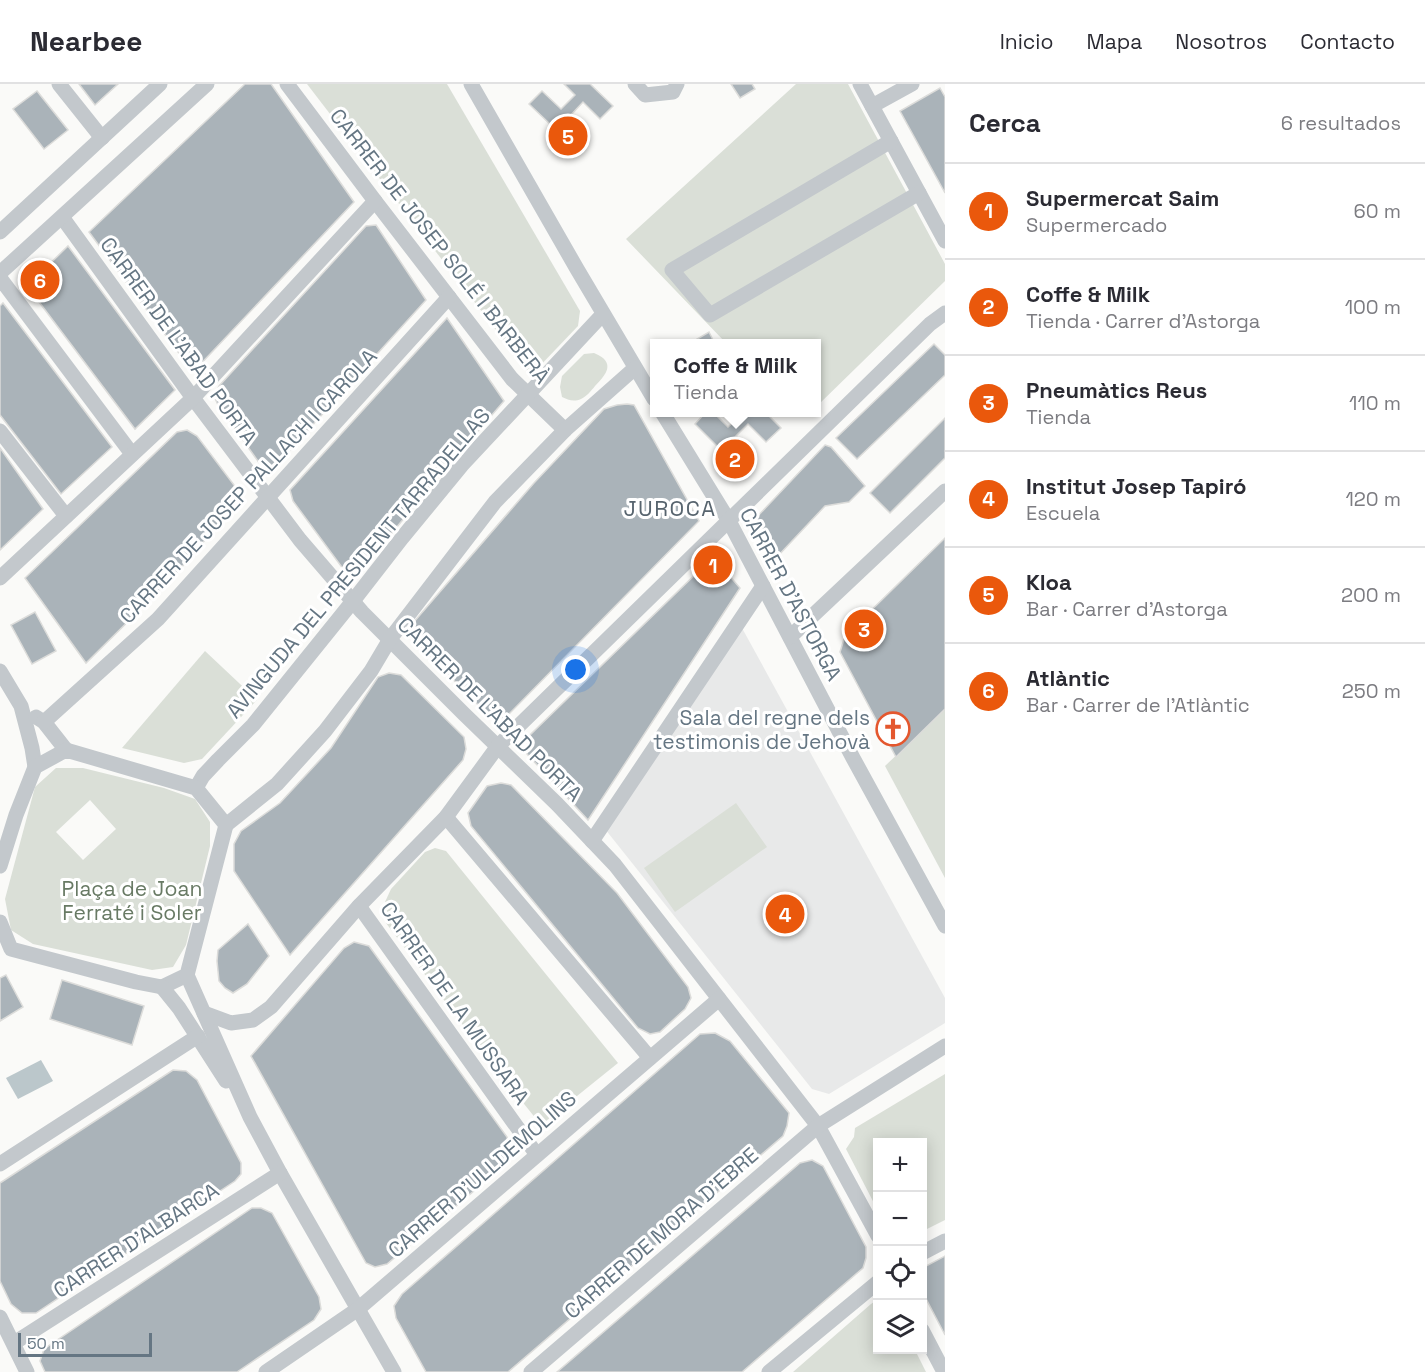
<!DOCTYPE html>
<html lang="es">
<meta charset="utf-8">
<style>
:root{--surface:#fff;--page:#f7f7f7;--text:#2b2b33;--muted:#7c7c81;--line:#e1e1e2;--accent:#ea580c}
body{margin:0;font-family:"Space Grotesk",sans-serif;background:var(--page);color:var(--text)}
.controls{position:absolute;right:18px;bottom:18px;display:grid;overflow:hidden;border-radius:0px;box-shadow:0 3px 15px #0003}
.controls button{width:54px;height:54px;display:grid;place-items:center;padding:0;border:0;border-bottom:2px solid var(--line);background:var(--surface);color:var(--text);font:30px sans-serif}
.scale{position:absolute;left:18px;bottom:15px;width:134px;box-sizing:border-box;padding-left:6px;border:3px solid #657683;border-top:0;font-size:16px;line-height:21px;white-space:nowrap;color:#657683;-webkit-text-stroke:4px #fff;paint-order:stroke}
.you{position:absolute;left:576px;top:586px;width:21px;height:21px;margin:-15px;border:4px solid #fff;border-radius:50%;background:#1a73e8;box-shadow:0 0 0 9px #1a73e833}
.badge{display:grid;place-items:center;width:39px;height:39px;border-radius:50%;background:var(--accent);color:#fff;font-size:20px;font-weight:700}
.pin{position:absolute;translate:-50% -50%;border:3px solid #fff;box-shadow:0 2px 6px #0006}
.popup{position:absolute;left:650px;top:255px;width:171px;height:78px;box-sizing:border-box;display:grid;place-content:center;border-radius:0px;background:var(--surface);filter:drop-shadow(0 2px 4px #0005);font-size:20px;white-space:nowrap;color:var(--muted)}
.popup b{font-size:22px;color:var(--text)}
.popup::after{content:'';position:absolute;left:50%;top:100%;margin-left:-12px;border:12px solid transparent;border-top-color:var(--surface)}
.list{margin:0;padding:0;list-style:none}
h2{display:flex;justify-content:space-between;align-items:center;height:78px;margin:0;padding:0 24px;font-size:26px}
h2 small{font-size:20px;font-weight:400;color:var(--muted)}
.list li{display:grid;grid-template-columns:39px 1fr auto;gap:18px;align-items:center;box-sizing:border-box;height:96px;padding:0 24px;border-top:2px solid var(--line)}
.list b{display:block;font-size:22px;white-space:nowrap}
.list p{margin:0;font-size:20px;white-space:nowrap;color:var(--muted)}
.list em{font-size:20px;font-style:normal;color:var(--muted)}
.icon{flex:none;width:33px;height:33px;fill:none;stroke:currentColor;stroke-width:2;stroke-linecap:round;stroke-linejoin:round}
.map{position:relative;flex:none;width:945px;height:1288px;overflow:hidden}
header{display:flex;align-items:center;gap:36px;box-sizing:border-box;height:84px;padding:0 30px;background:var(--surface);border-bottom:2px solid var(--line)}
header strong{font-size:28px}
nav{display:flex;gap:33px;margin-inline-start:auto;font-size:21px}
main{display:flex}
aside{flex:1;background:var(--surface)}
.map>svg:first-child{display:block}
.built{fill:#e8e9e9}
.green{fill:#dadfd7;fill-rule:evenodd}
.water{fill:#bbc7cb}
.building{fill:#aab3b9;stroke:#dcdcda;stroke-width:1.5}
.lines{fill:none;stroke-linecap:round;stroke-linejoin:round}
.street{stroke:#c3c8cc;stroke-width:15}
.labels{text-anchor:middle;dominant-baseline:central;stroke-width:6;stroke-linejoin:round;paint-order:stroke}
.street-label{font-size:21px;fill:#657683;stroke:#fff}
.poi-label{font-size:21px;fill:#657683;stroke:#fff;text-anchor:end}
.park-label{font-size:21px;fill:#687a64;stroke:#fff}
.neighbourhood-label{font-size:22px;letter-spacing:1.5px;fill:#57646e;stroke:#fff}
</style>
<header>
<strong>Nearbee</strong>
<nav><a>Inicio</a><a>Mapa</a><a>Nosotros</a><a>Contacto</a></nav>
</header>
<main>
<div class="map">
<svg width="945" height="1288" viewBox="0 0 945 1288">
<rect width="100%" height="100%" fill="#fafaf8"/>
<polygon class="built" points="742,544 945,914 945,939 829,1010 812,1005 605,745"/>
<g class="green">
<polygon points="307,0 447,0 580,227 578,242 536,286 529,289"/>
<polygon points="796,0 848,0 945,180 945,197 816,323 816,260 726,259 626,155"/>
<path d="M594,269C616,278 607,290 595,302C591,307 586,313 581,315C574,318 568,316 562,313L560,303L562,292L584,270Z"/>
<polygon points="205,567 257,616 202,675 184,679 122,664"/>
<polygon points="945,625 945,794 885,682"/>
<path d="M56,684H83L164,704L195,715L210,738V762L186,861L173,883L152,886L33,860L11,846L5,815L35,703ZM90,716L116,745L83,776L56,748Z"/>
<polygon points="736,719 767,763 675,828 644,784"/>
<polygon points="435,764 446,767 618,979 541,1041 496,985 386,839 385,818 391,805 425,768"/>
<polygon points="945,990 945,1136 923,1147 922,1058 878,1058 877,1125 846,1065 854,1053 855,1044"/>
<polygon points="877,1216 878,1266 915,1266 926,1288 793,1288 871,1220"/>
</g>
<polygon class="water" points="41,976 53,997 18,1015 6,994"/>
<g class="building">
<polygon points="79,0 118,0 95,21"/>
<polygon points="245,0 271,0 354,118 193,288 89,148"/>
<polygon points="564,0 590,0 613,22 600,35 583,18 570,32 587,48 574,63 529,20 542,7 561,25 575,11"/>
<polygon points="731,0 752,0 755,5 740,14"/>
<polygon points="940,4 945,13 945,109 900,27"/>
<polygon points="37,7 68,46 44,65 13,25"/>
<polygon points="376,141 426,216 280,377 269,385 260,380 218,321 214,312 219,302 366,142"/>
<polygon points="68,162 175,306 135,345 27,202"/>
<polygon points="3,219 112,363 61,410 0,331 0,222"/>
<polygon points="447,234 504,317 433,399 359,489 351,490 341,482 293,417 290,406"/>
<polygon points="709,248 715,260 693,260 692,258"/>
<polygon points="934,260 945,271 945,291 857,375 836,354"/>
<polygon points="627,320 634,321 699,437 505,634 496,636 489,632 416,558 413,539 534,399 604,325 617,321"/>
<polygon points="706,328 713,328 728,343 741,331 738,328 765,328 781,344 766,358 748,340 736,352 752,369 738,383 695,340"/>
<polygon points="945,334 945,374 890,429 870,409"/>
<polygon points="187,346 197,352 237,405 238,418 173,493 86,579 25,494 177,348"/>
<polygon points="825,361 831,363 865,402 849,418 825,422 776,474 755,435"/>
<polygon points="0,364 43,425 0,466"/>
<polygon points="945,454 945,625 896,673 840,568 845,552"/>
<polygon points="712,480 721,482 740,504 588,736 527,670 527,660 530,651 704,482"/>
<polygon points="35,528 56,567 32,580 11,541"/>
<polygon points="389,589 401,591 464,653 466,665 463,676 290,871 234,787 234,760 241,747 280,719 331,664 378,593"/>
<polygon points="501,699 511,701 617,809 688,903 691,914 685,925 660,948 650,950 638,944 471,742 468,729 487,702"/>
<polygon points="248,840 269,872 247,900 233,909 225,904 219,897 217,877 218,866"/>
<polygon points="354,858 369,862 507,1053 510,1067 507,1079 387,1180 375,1183 366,1179 251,972 344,864"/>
<polygon points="6,891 23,923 0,937 0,894"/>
<polygon points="62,896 144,922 132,961 50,935"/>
<polygon points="715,949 730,957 789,1029 787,1042 783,1052 508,1288 426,1288 396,1234 394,1222 402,1210 700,950"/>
<polygon points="173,986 186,987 197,996 241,1079 241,1090 235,1097 36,1229 22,1229 11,1220 0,1197 0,1099"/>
<polygon points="812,1076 823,1082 866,1163 866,1174 863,1184 742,1288 557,1288 800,1079"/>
<polygon points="252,1124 261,1124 272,1129 319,1213 321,1225 314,1236 237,1288 45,1288 40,1277 44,1265"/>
<polygon points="945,1172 945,1251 922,1207 922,1188 926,1182"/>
</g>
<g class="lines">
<g class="street">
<polyline points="59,0 102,54"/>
<polyline points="287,0 375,117 512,295 565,346"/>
<polyline points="471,0 577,185 654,315"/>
<polyline points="635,0 645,11 673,8 677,0"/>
<polyline points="860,0 945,157"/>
<polyline points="872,22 912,0"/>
<polyline points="891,57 672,186 710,231 919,109"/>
<polyline points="62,133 193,314 300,456 362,528 464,630 557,720 615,781 818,1042 878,1152"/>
<polyline points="0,148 160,0"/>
<polyline points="0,189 207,0"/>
<polyline points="0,194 132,370"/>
<polyline points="662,328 729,437 853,674 945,842"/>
<polyline points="0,347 66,432"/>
<polyline points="0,494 193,314 375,117"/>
<polyline points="790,553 945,407"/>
<polyline points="0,587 21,622 32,664 35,683"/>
<polyline points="36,633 44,638 66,666"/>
<polyline points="44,638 158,535 449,213"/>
<polyline points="196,704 203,692 218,676 253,641 353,517 402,454 462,381 603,230"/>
<polyline points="446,733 650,974"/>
<polyline points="226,741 277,700 325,647 371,587 390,555 495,418 565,346 635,284"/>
<polyline points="592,757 763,502"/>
<polyline points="0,782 16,731 35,683 66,666 196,704 226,741 187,891 162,903 136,898 11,865 0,838"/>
<polyline points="359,822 537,1071"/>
<polyline points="187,891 250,1033 280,1089 394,1288"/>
<polyline points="162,903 179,924 226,997"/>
<polyline points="204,929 231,939 253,936 271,923 359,822 446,733 498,662 930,240 945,229"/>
<polyline points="0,1080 198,952"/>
<polyline points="922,1169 945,1157"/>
<polyline points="0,1233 27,1288"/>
<polyline points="922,1246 944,1288"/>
<polyline points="14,1259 280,1089"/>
<polyline points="266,1288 358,1225 719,915"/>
<polyline points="531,1288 818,1042 945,962"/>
<polyline points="769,1288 878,1198"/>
</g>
</g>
<defs>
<symbol id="church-ring" viewBox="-11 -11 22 22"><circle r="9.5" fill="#fff" stroke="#e4572e" stroke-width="1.5"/><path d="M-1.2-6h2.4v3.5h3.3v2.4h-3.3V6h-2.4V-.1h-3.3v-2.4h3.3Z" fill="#e4572e"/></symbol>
</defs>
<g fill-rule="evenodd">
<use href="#church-ring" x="874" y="626" width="38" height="38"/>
</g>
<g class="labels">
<g class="street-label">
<text transform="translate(440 162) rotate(52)">CARRER DE JOSEP SOLÉ I BARBERÀ</text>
<text transform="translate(179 257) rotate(54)">CARRER DE L'ABAD PORTA</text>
<text transform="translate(248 402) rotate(-47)">CARRER DE JOSEP PALLACH I CAROLA</text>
<text transform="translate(358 479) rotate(-50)">AVINGUDA DEL PRESIDENT TARRADELLAS</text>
<text transform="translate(791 510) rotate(62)">CARRER D'ASTORGA</text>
<text transform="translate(490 625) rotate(45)">CARRER DE L'ABAD PORTA</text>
<text transform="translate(455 919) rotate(55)">CARRER DE LA MUSSARA</text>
<text transform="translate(482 1090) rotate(-41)">CARRER D'ULLDEMOLINS</text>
<text transform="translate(661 1149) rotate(-41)">CARRER DE MORA D'EBRE</text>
<text transform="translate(136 1156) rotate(-33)">CARRER D'ALBARCA</text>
</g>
<g class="poi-label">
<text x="870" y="633">Sala del regne dels<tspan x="870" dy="24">testimonis de Jehovà</tspan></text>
</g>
<g class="park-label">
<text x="132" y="804">Plaça de Joan<tspan x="132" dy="24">Ferraté i Soler</tspan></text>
</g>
<g class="neighbourhood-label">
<text x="670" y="424">JUROCA</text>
</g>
</g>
</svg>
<div class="controls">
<button>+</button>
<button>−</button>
<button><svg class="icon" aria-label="locate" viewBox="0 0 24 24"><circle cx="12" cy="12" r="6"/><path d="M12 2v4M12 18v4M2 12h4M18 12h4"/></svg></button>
<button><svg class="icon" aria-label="layers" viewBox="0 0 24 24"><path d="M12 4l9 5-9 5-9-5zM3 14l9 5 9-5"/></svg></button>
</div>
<div class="scale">50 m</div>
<div class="you"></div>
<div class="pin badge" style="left:713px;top:481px">1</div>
<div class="pin badge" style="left:735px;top:375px">2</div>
<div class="popup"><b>Coffe &amp; Milk</b>Tienda</div>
<div class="pin badge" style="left:864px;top:545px">3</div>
<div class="pin badge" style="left:785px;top:830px">4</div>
<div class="pin badge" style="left:568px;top:52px">5</div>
<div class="pin badge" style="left:40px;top:196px">6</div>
</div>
<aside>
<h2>Cerca<small>6 resultados</small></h2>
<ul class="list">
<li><span class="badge">1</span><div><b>Supermercat Saim</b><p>Supermercado</p></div><em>60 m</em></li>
<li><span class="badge">2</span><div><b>Coffe &amp; Milk</b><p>Tienda · Carrer d'Astorga</p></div><em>100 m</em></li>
<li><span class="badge">3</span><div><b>Pneumàtics Reus</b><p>Tienda</p></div><em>110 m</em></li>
<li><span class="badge">4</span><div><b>Institut Josep Tapiró</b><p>Escuela</p></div><em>120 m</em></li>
<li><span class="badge">5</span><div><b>Kloa</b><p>Bar · Carrer d'Astorga</p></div><em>200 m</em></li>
<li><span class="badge">6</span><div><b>Atlàntic</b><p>Bar · Carrer de l'Atlàntic</p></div><em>250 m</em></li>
</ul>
</aside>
</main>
